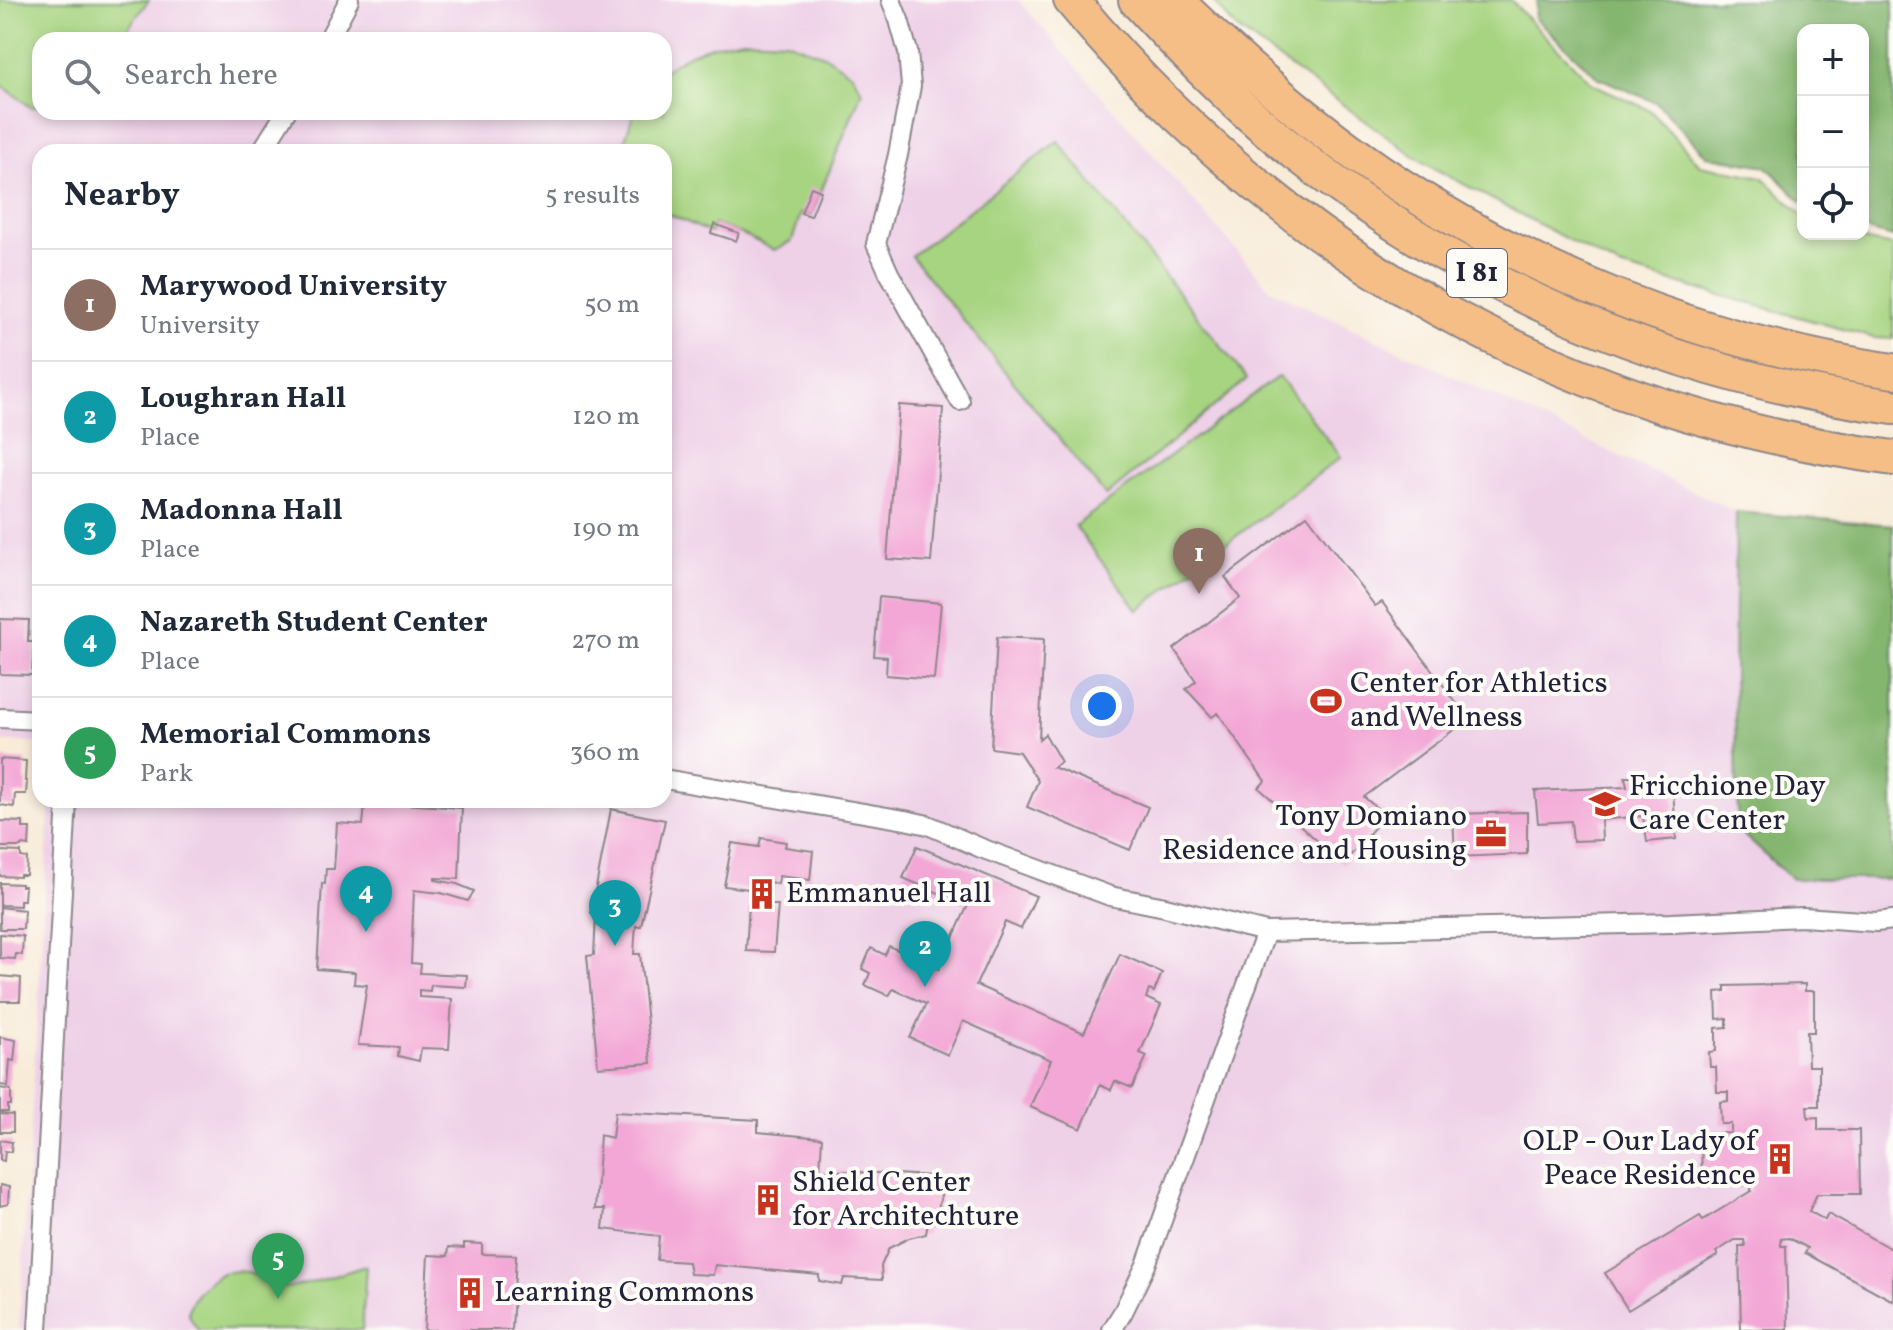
<!DOCTYPE html>
<meta charset="utf-8">
<style>
:root{--surface:#fff;--page:#f6f6f7;--text:#1f2937;--muted:#747a83;--line:#e0e1e3;--accent:#2563eb}
body{margin:0;font-family:Vollkorn,serif;background:var(--page);color:var(--text)}
.controls{position:absolute;right:24px;top:24px;display:grid;overflow:hidden;border-radius:16px;box-shadow:0 4px 12px #0003}
.controls button{width:72px;height:72px;display:grid;place-items:center;padding:0;border:0;border-bottom:2px solid var(--line);background:var(--surface);color:var(--text);font:40px sans-serif}
.you{position:absolute;left:1102px;top:706px;width:28px;height:28px;margin:-20px;border:6px solid #fff;border-radius:50%;background:#1a73e8;box-shadow:0 0 0 12px #1a73e833}
.badge{display:grid;place-items:center;width:52px;height:52px;border-radius:50%;background:var(--accent);color:#fff;font-size:26px;font-weight:700}
.pin{position:absolute;translate:-50% -66px;filter:drop-shadow(0 2px 4px #0008)}
.pin::after{content:'';position:absolute;top:42px;width:28px;height:24px;background:inherit;clip-path:polygon(0 0,100% 0,50% 100%)}
.list{margin:0;padding:0;list-style:none}
h2{display:flex;justify-content:space-between;align-items:center;height:104px;margin:0;padding:0 32px;font-size:34px}
h2 small{font-size:26px;font-weight:400;color:var(--muted)}
.list li{display:grid;grid-template-columns:52px 1fr auto;gap:24px;align-items:center;box-sizing:border-box;height:112px;padding:0 32px;border-top:2px solid var(--line)}
.list b{display:block;font-size:30px;white-space:nowrap}
.list p{margin:0;font-size:26px;white-space:nowrap;color:var(--muted)}
.list em{font-size:26px;font-style:normal;color:var(--muted)}
.icon{flex:none;width:44px;height:44px;fill:none;stroke:currentColor;stroke-width:2;stroke-linecap:round;stroke-linejoin:round}
.map{position:relative;flex:none;width:1893px;height:1330px;overflow:hidden}
.search{position:absolute;background:var(--surface);box-shadow:0 4px 12px #0003;left:32px;top:32px;width:640px;height:88px;display:flex;align-items:center;gap:20px;box-sizing:border-box;padding:0 28px;border-radius:24px;color:var(--muted);font-size:30px}
.panel{position:absolute;background:var(--surface);box-shadow:0 4px 12px #0003;left:32px;top:144px;width:640px;height:664px;border-radius:24px}
.map>svg:first-child{display:block}
.built{fill:#eed0e7;fill-rule:evenodd}
.green{fill:#a7d481;stroke:#647b5e;stroke-width:2}
.forest{fill:#85b66f;stroke:#546c55;stroke-width:2}
.building{fill:#f3a7d6}
.lines{fill:none;stroke-linecap:round;stroke-linejoin:round}
.minor-casing{stroke:#8d868a;stroke-width:22}
.motorway-casing{stroke:#8d868a;stroke-width:38}
.minor{stroke:#fff;stroke-width:18}
.motorway{stroke:#f6be87;stroke-width:34}
.labels{text-anchor:middle;dominant-baseline:central;stroke-width:8;stroke-linejoin:round;paint-order:stroke}
.shield{fill:#fdfcf7;stroke:#646373;stroke-width:2}
.shield-label{font-size:28px;font-weight:bold;fill:#22223b}
.poi-label{font-size:30px;fill:#22223b;stroke:#fdfcf7;text-anchor:start}
</style>
<div class="map">
<svg width="1893" height="1330" viewBox="0 0 1893 1330">
<rect width="100%" height="100%" fill="#fdfcf7"/>
<filter id="ink" filterUnits="userSpaceOnUse"><feTurbulence type="fractalNoise" baseFrequency=".0125" numOctaves="2"/><feDisplacementMap in="SourceGraphic" scale="16" xChannelSelector="R" yChannelSelector="G"/><feConvolveMatrix kernelMatrix="1 2 1 2 8 2 1 2 1" color-interpolation-filters="sRGB"/></filter>
<filter id="wash" filterUnits="userSpaceOnUse"><feTurbulence type="fractalNoise" baseFrequency=".006" numOctaves="4" result="noise"/><feDisplacementMap in="SourceGraphic" scale="32" xChannelSelector="R" yChannelSelector="G"/><feGaussianBlur stdDeviation="1.8" result="paint"/><feColorMatrix in="noise" values="0 0 0 0 0 0 0 0 0 0 0 0 0 0 0 0 0 1.4 0 .05"/><feComposite in="paint" operator="in"/></filter>
<g filter="url(#wash)">
<rect width="100%" height="100%" fill="#f8ebd8"/>
<path class="built" d="M0,0H1018L1270,289L1736,512L1734,676L1792,879H1893V1330H19L50,800H664V152H40V743L0,741ZM40,40H664V112H40Z"/>
<g class="green">
<polygon points="0,0 149,0 119,40 40,40 40,107 31,107 0,84"/>
<polygon points="1212,0 1511,0 1528,19 1593,84 1650,110 1700,165 1762,177 1803,216 1803,234 1831,234 1893,246 1893,339 1874,338 1619,267 1424,163 1236,28"/>
<path d="M743,39L786,41L824,55L852,74L862,91L811,216L801,213L792,241L774,250L744,235L714,224L711,233L664,212V152H621L634,112H664V71C687,51 713,44 743,39Z"/>
<polygon points="1058,141 1247,379 1106,496 911,256"/>
<polygon points="1279,376 1341,457 1138,610 1075,526"/>
<path d="M366,1266L362,1330H198C195,1325 190,1319 189,1314C187,1300 211,1277 223,1273C229,1271 242,1271 248,1272C261,1274 269,1287 282,1287C303,1288 344,1272 366,1266Z"/>
</g>
<g class="forest">
<polygon points="1537,0 1893,0 1893,237 1863,229 1863,30 1803,30 1803,203 1766,166 1707,156 1657,103 1599,78 1535,18"/>
<polygon points="1736,512 1893,525 1893,879 1792,879 1738,830 1734,676"/>
</g>
<g id="blocks">
<g class="building">
<polygon points="811,187 821,191 811,216 801,213"/>
<polygon points="714,224 739,233 736,241 711,233"/>
<polygon points="899,405 943,408 931,562 887,559"/>
<polygon points="1307,515 1375,606 1382,602 1468,719 1364,797 1385,815 1343,864 1259,788 1265,781 1218,713 1212,717 1186,689 1196,681 1174,649 1240,598 1225,577"/>
<polygon points="879,597 941,603 934,679 886,675 887,657 874,656"/>
<polygon points="0,619 29,620 28,642 34,642 32,675 0,674"/>
<polygon points="997,637 1044,639 1039,739 1045,734 1061,762 1053,767 1148,807 1130,850 1027,807 1038,781 1019,752 991,748"/>
<polygon points="0,759 26,761 25,781 27,781 26,794 15,794 14,807 0,805"/>
<polygon points="1625,777 1644,777 1645,787 1673,787 1676,839 1647,842 1643,816 1601,820 1602,840 1573,841 1571,821 1538,823 1535,791 1627,787"/>
<polygon points="373,802 462,808 459,879 435,878 435,880 457,884 474,891 468,901 441,893 414,890 411,963 421,964 420,973 467,975 466,987 431,985 430,991 419,990 419,997 452,999 449,1049 421,1048 419,1061 398,1056 399,1047 358,1045 367,985 354,984 355,972 317,969 322,883 325,884 326,869 334,869 337,823 363,825 365,805 373,806"/>
<polygon points="611,809 665,820 641,926 636,926 635,938 634,954 640,954 651,1063 598,1067 587,956 594,955 596,916 591,913"/>
<polygon points="1527,812 1527,854 1455,857 1453,814"/>
<polygon points="0,821 23,822 23,828 30,828 29,846 22,845 21,847 0,847"/>
<polygon points="761,838 786,842 785,847 813,851 810,880 779,876 778,884 769,882 766,905 778,905 774,952 746,951 749,905 756,904 757,890 724,886 732,843 759,847"/>
<polygon points="917,846 1036,896 1021,929 1005,922 976,985 1084,1033 1120,954 1162,973 1154,992 1149,990 1146,998 1161,1005 1140,1053 1147,1056 1132,1088 1115,1081 1111,1090 1100,1085 1081,1129 1030,1107 1051,1060 963,1021 948,1055 910,1038 926,1004 893,989 889,996 865,985 870,973 862,969 871,948 885,955 889,946 939,969 968,905 903,878"/>
<polygon points="0,851 21,852 21,857 27,858 26,875 20,875 20,877 0,876"/>
<polygon points="0,883 21,884 21,886 25,886 24,900 20,900 20,906 0,905"/>
<polygon points="0,907 24,910 23,929 0,929"/>
<polygon points="0,934 23,936 22,955 16,954 15,959 0,958"/>
<polygon points="0,976 21,978 20,1001 0,1001"/>
<polygon points="1805,984 1805,991 1814,991 1814,1032 1807,1032 1808,1066 1819,1066 1819,1106 1807,1106 1808,1118 1818,1117 1818,1130 1859,1130 1860,1194 1817,1194 1809,1211 1825,1220 1828,1214 1893,1250 1893,1301 1805,1253 1808,1248 1789,1238 1781,1239 1781,1246 1786,1246 1788,1330 1741,1330 1739,1246 1745,1246 1744,1240 1735,1240 1716,1252 1718,1255 1628,1310 1605,1273 1700,1216 1703,1220 1751,1191 1751,1185 1702,1186 1701,1134 1731,1133 1731,1124 1721,1124 1720,1102 1728,1101 1728,1092 1717,1092 1716,1067 1710,1067 1709,1052 1716,1051 1716,1028 1727,1027 1727,1018 1717,1019 1716,992 1725,991 1725,986"/>
<polygon points="0,1037 16,1040 14,1061 10,1060 8,1086 0,1085"/>
<polygon points="0,1088 11,1090 11,1105 8,1105 8,1112 0,1112"/>
<polygon points="615,1112 758,1120 758,1132 822,1138 820,1170 932,1176 930,1189 942,1191 935,1223 928,1222 926,1234 909,1238 889,1248 881,1266 882,1280 844,1278 842,1285 819,1281 819,1275 715,1265 713,1275 690,1274 688,1262 657,1260 659,1236 603,1229 605,1209 595,1209 600,1135 612,1138"/>
<polygon points="0,1114 13,1115 13,1132 0,1132"/>
<polygon points="0,1140 12,1142 11,1152 5,1151 4,1161 0,1160"/>
<polygon points="0,1185 9,1187 8,1204 0,1206"/>
<polygon points="464,1243 482,1244 482,1254 516,1255 512,1330 424,1330 428,1255 448,1256 449,1247 464,1248"/>
</g>
</g>
</g>
<g filter="url(#ink)">
<use href="#blocks" fill-opacity="0" stroke="#8d868a" stroke-width="2"/>
<g class="lines">
<defs>
<g id="minor">
<polyline points="891,0 899,20 908,52 911,86 898,155 876,244 889,273 960,401"/>
<polyline points="328,40 349,0"/>
<polyline points="261,152 286,112"/>
<polyline points="0,718 40,720"/>
<polyline points="664,779 905,820 928,825 981,848 1110,896 1165,907 1266,932 1671,923 1803,917 1876,922 1893,920"/>
<polyline points="38,1330 67,800"/>
<polyline points="1112,1330 1123,1312 1146,1265 1266,932"/>
</g>
<g id="motorway">
<path d="M1071,0C1284,257 1562,412 1893,458"/>
<path d="M1136,0C1184,52 1233,103 1288,147C1464,288 1670,375 1893,407"/>
<path d="M1175,0C1233,56 1293,110 1359,157C1516,270 1702,343 1893,371"/>
</g>
</defs>
<use href="#minor" class="minor-casing"/>
<use href="#motorway" class="motorway-casing"/>
<use href="#minor" class="minor"/>
<use href="#motorway" class="motorway"/>
</g>
</g>
<defs>
<symbol id="stadium-bare" viewBox="-9 -9 18 18"><path d="M0-5a6.5 5 0 1 0 0 10a6.5 5 0 1 0 0-10ZM-3.5-1.8h7v3.6h-7Z" fill="#c8321e" stroke="#fdfcf7" stroke-width="2.5" paint-order="stroke"/></symbol>
<symbol id="school-bare" viewBox="-9 -9 18 18"><path d="M0-5L7-2L0 1L-7-2ZM-4 1L0 2.5L4 1V4Q0 6-4 4Z" fill="#c8321e" stroke="#fdfcf7" stroke-width="2.5" paint-order="stroke"/></symbol>
<symbol id="office-bare" viewBox="-9 -9 18 18"><path d="M-6-3h4V-5.5h4V-3h4V5H-6ZM-1-4.5V-3h2v-1.5ZM-6 0V1H6V0Z" fill="#c8321e" stroke="#fdfcf7" stroke-width="2.5" paint-order="stroke"/></symbol>
<symbol id="building-bare" viewBox="-9 -9 18 18"><path d="M-4-6H4V6H1V3H-1V6H-4ZM-2.5-4.3h1.7v1.8h-1.7ZM.8-4.3h1.7v1.8H.8ZM-2.5-1h1.7V.8h-1.7ZM.8-1h1.7V.8H.8Z" fill="#c8321e" stroke="#fdfcf7" stroke-width="2.5" paint-order="stroke"/></symbol>
</defs>
<g fill-rule="evenodd">
<use href="#stadium-bare" x="1304" y="679" width="44" height="44"/>
<use href="#school-bare" x="1583" y="782" width="44" height="44"/>
<use href="#office-bare" x="1469" y="812" width="44" height="44"/>
<use href="#building-bare" x="740" y="872" width="44" height="44"/>
<use href="#building-bare" x="1758" y="1137" width="44" height="44"/>
<use href="#building-bare" x="746" y="1178" width="44" height="44"/>
<use href="#building-bare" x="448" y="1271" width="44" height="44"/>
</g>
<g class="labels">
<rect class="shield" x="1447" y="249" width="60" height="48" rx="6"/>
<g class="shield-label">
<text x="1477" y="273">I 81</text>
</g>
<g class="poi-label">
<text x="1350" y="684">Center for Athletics<tspan x="1350" dy="34">and Wellness</tspan></text>
<text x="1629" y="787">Fricchione Day<tspan x="1629" dy="34">Care Center</tspan></text>
<text x="1467" y="817" text-anchor="end">Tony Domiano<tspan x="1467" dy="34">Residence and Housing</tspan></text>
<text x="786" y="894">Emmanuel Hall</text>
<text x="1756" y="1142" text-anchor="end">OLP - Our Lady of<tspan x="1756" dy="34">Peace Residence</tspan></text>
<text x="792" y="1183">Shield Center<tspan x="792" dy="34">for Architechture</tspan></text>
<text x="494" y="1293">Learning Commons</text>
</g>
</g>
</svg>
<div class="controls">
<button>+</button>
<button>−</button>
<button><svg class="icon" aria-label="locate" viewBox="0 0 24 24"><circle cx="12" cy="12" r="6"/><path d="M12 2v4M12 18v4M2 12h4M18 12h4"/></svg></button>
</div>
<div class="you"></div>
<div class="pin badge" style="left:1199px;top:594px;background:#8d6e63">1</div>
<div class="pin badge" style="left:925px;top:987px;background:#0f9aa8">2</div>
<div class="pin badge" style="left:615px;top:946px;background:#0f9aa8">3</div>
<div class="pin badge" style="left:366px;top:932px;background:#0f9aa8">4</div>
<div class="pin badge" style="left:278px;top:1299px;background:#2e9e5b">5</div>
<div class="search"><svg class="icon" aria-label="search" viewBox="0 0 24 24"><circle cx="10" cy="10" r="6"/><path d="M15 15l6 6"/></svg>Search here</div>
<section class="panel">
<h2>Nearby<small>5 results</small></h2>
<ul class="list">
<li><span class="badge" style="background:#8d6e63">1</span><div><b>Marywood University</b><p>University</p></div><em>50 m</em></li>
<li><span class="badge" style="background:#0f9aa8">2</span><div><b>Loughran Hall</b><p>Place</p></div><em>120 m</em></li>
<li><span class="badge" style="background:#0f9aa8">3</span><div><b>Madonna Hall</b><p>Place</p></div><em>190 m</em></li>
<li><span class="badge" style="background:#0f9aa8">4</span><div><b>Nazareth Student Center</b><p>Place</p></div><em>270 m</em></li>
<li><span class="badge" style="background:#2e9e5b">5</span><div><b>Memorial Commons</b><p>Park</p></div><em>360 m</em></li>
</ul>
</section>
</div>
